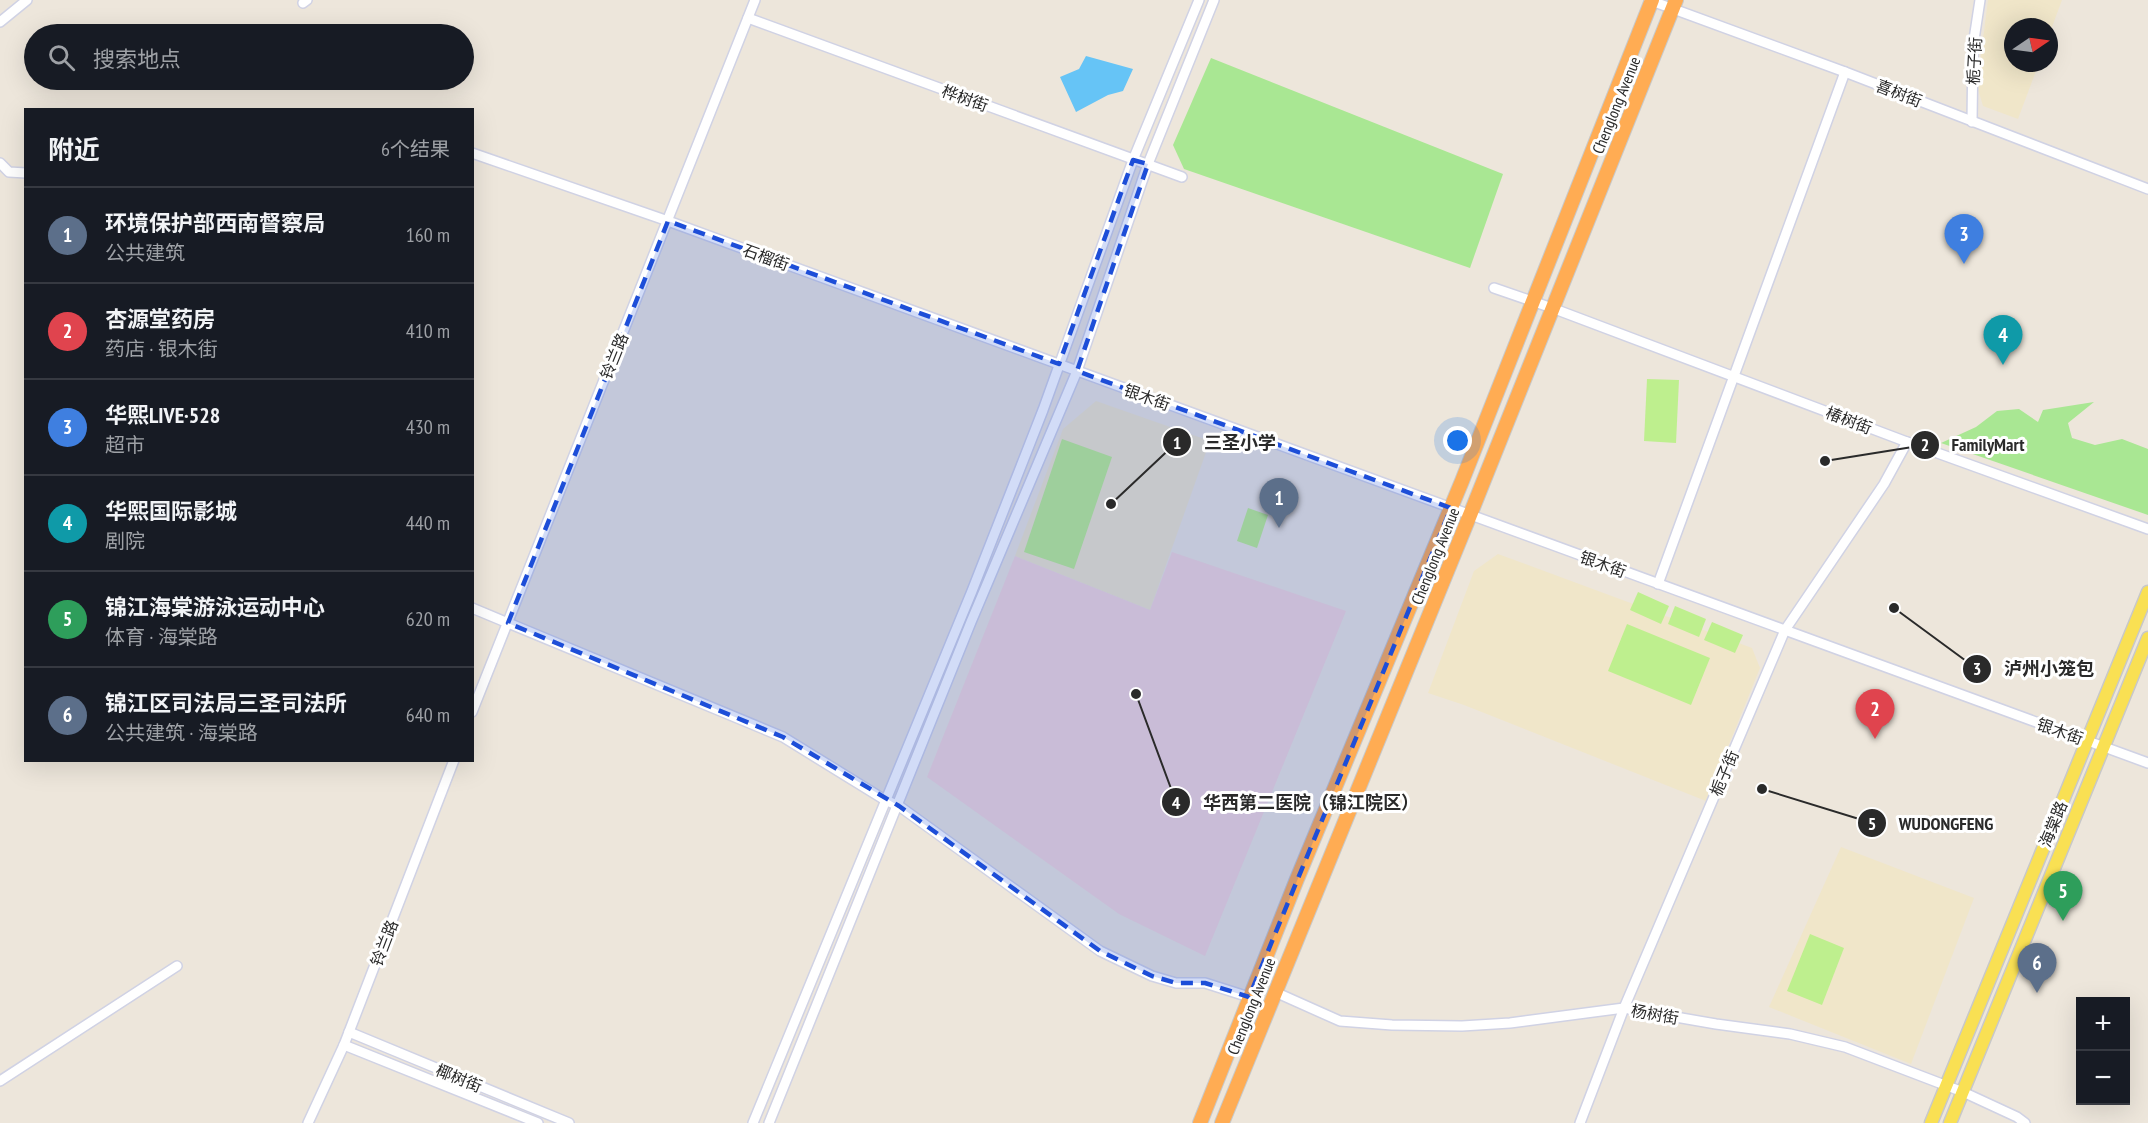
<!DOCTYPE html>
<html lang="zh">
<meta charset="utf-8">
<style>
:root{--surface:#171b24;--page:#242831;--text:#f1f3f6;--muted:#9ea1a6;--line:#363941;--accent:#d93025}
body{margin:0;font-family:"PT Sans Narrow","Noto Sans SC",sans-serif;background:var(--page);color:var(--text)}
.controls{position:absolute;right:18px;bottom:18px;display:grid;overflow:hidden;border-radius:0px;box-shadow:0 6px 24px #0002}
.controls button{width:54px;height:54px;display:grid;place-items:center;padding:0;border:0;border-bottom:2px solid var(--line);background:var(--surface);color:var(--text);font:30px sans-serif}
.compass{position:absolute;left:2004px;top:18px;width:54px;height:54px;border-radius:50%;background:var(--surface);box-shadow:0 6px 24px #0002;rotate:77deg}
.you{position:absolute;left:1458px;top:441px;width:21px;height:21px;margin:-15px;border:4px solid #fff;border-radius:50%;background:#1a73e8;box-shadow:0 0 0 9px #1a73e833}
.badge{display:grid;place-items:center;width:39px;height:39px;border-radius:50%;background:var(--accent);color:#fff;font-size:20px;font-weight:700}
.pin{position:absolute;translate:-50% -50px;filter:drop-shadow(0 2px 3px #0008)}
.pin::after{content:'';position:absolute;top:32px;width:21px;height:18px;background:inherit;clip-path:polygon(0 0,100% 0,50% 100%)}
.list{margin:0;padding:0;list-style:none}
h2{display:flex;justify-content:space-between;align-items:center;height:78px;margin:0;padding:0 24px;font-size:26px}
h2 small{font-size:20px;font-weight:400;color:var(--muted)}
.list li{display:grid;grid-template-columns:39px 1fr auto;gap:18px;align-items:center;box-sizing:border-box;height:96px;padding:0 24px;border-top:2px solid var(--line)}
.list b{display:block;font-size:22px;white-space:nowrap}
.list p{margin:0;font-size:20px;white-space:nowrap;color:var(--muted)}
.list em{font-size:20px;font-style:normal;color:var(--muted)}
.icon{flex:none;width:33px;height:33px;fill:none;stroke:currentColor;stroke-width:2;stroke-linecap:round;stroke-linejoin:round}
.map{position:relative;flex:none;width:2148px;height:1123px;overflow:hidden}
.search{position:absolute;background:var(--surface);box-shadow:0 6px 24px #0002;left:24px;top:24px;width:450px;height:66px;display:flex;align-items:center;gap:15px;box-sizing:border-box;padding:0 21px;border-radius:33px;color:var(--muted);font-size:22px}
.panel{position:absolute;background:var(--surface);box-shadow:0 6px 24px #0002;left:24px;top:108px;width:450px;height:654px;border-radius:0px}
.map>svg:first-child{display:block}
.education{fill:#f0e6c9}
.medical{fill:#f4d8d7}
.green{fill:#a9e793}
.pitch{fill:#beef8e}
.water{fill:#66c4f6}
.lines{fill:none;stroke-linecap:round;stroke-linejoin:round}
.minor-casing{stroke:#d0d2e4;stroke-width:12}
.major-casing{stroke:#c8c8c8;stroke-width:15}
.highway-casing{stroke:#c8c8c8;stroke-width:16}
.minor{stroke:#fff;stroke-width:9}
.major{stroke:#f9e053;stroke-width:12}
.highway{stroke:#ffac53;stroke-width:14}
.marked{fill:#1d4ed8;fill-opacity:0.2;stroke:#1d4ed8;stroke-width:4.5;stroke-dasharray:12 8;stroke-linejoin:round}
.labels{text-anchor:middle;dominant-baseline:central;stroke-width:6;stroke-linejoin:round;paint-order:stroke}
.street-label{font-size:16px;fill:#2a2a2a;stroke:#fff}
.leader{fill:none;stroke:#2a2a2a;stroke-width:2}
.callout-dot{fill:#2a2a2a;stroke:#fff;stroke-width:2}
.mark-label{font-size:18px;text-anchor:middle;font-weight:bold;fill:#fff}
.callout-label{font-size:18px;text-anchor:middle;font-weight:bold;fill:#2a2a2a;stroke:#fff;stroke-width:6;stroke-linejoin:round;paint-order:stroke}
</style>
<div class="map">
<svg width="2148" height="1123" viewBox="0 0 2148 1123">
<rect width="100%" height="100%" fill="#ede6db"/>
<g class="education">
<polygon points="1988,0 2062,0 2049,35 2049,27 2013,27 2013,63 2039,63 2018,119 1983,106 1977,86"/>
<polygon points="1096,401 1210,441 1150,610 1015,556 1063,429"/>
<polygon points="1498,554 1752,648 1760,668 1706,801 1464,705 1428,693 1474,571"/>
<polygon points="1841,847 1974,898 1911,1064 1769,1007"/>
</g>
<polygon class="medical" points="1172,552 1346,611 1205,956 1119,914 927,777 1015,556 1150,610"/>
<g class="green">
<polygon points="1211,58 1503,174 1470,268 1184,169 1173,145"/>
<polygon points="2094,402 2068,423 2072,438 2095,445 2122,439 2148,449 2148,515 1941,443 1976,427 1997,411 2019,409 2038,422 2043,410"/>
</g>
<g class="pitch">
<polygon points="1647,379 1679,380 1676,443 1644,441"/>
<polygon points="1062,439 1112,457 1074,569 1024,552"/>
<polygon points="1248,508 1268,515 1257,548 1237,541"/>
<polygon points="1638,592 1669,606 1661,624 1630,610"/>
<polygon points="1675,606 1706,619 1699,637 1668,624"/>
<polygon points="1712,622 1743,635 1735,653 1704,640"/>
<polygon points="1627,624 1710,658 1691,705 1608,671"/>
<polygon points="1810,934 1844,948 1822,1005 1787,991"/>
</g>
<polygon class="water" points="1086,56 1133,69 1123,91 1108,95 1076,112 1060,77 1079,69"/>
<g class="lines">
<defs>
<g id="minor">
<polyline points="1649,0 1845,72 2148,189"/>
<polyline points="303,3 307,0"/>
<polyline points="748,18 1182,177"/>
<polyline points="0,22 27,0"/>
<polyline points="1972,122 1973,46 1980,0"/>
<polyline points="472,153 668,221 2148,763"/>
<polyline points="0,163 9,172 26,173"/>
<polyline points="1494,288 1552,308 1907,442 2148,529"/>
<polyline points="1658,584 1845,72"/>
<polyline points="472,608 783,737 885,800 899,806 1100,951 1152,976 1176,983 1205,983 1249,997"/>
<polyline points="472,712 755,0"/>
<polyline points="1275,992 1340,1021 1392,1025 1462,1026 1510,1023 1624,1008 1716,1024 1790,1034 1845,1047 1963,1092 2017,1117 2025,1123"/>
<polyline points="349,1032 569,1123"/>
<polyline points="344,1045 538,1123"/>
<polyline points="0,1081 177,966"/>
<polyline points="308,1123 344,1045 454,760"/>
<polyline points="753,1123 972,591 1043,410 1133,160 1199,0"/>
<polyline points="769,1123 971,622 1077,371 1148,164 1214,0"/>
<polyline points="1580,1123 1624,1008 1785,630 1884,484 1907,442"/>
</g>
<g id="major">
<polyline points="1931,1123 2148,592"/>
<polyline points="1950,1123 2148,638"/>
</g>
<g id="highway">
<polyline points="1200,1123 1297,879 1462,481 1652,0"/>
<polyline points="1222,1123 1470,515 1676,0"/>
</g>
</defs>
<use href="#minor" class="minor-casing"/>
<use href="#major" class="major-casing"/>
<use href="#highway" class="highway-casing"/>
<use href="#minor" class="minor"/>
<use href="#major" class="major"/>
<use href="#highway" class="highway"/>
</g>
<path class="marked" d="M1133,160L1148,164L1077,371L1451,508L1249,997L1205,983H1176L1152,976L1100,951L899,806L783,737L508,623L668,221L1059,364Z"/>
<g class="labels">
<g class="street-label">
<text transform="translate(1974 61) rotate(-87)">栀子街</text>
<text transform="translate(1899 93) rotate(21)">喜树街</text>
<text transform="translate(965 98) rotate(20)">桦树街</text>
<text transform="translate(1616 105) rotate(-68)">Chenglong Avenue</text>
<text transform="translate(766 257) rotate(20)">石榴街</text>
<text transform="translate(614 356) rotate(-68)">铃兰路</text>
<text transform="translate(1147 397) rotate(20)">银木街</text>
<text transform="translate(1849 420) rotate(21)">椿树街</text>
<text transform="translate(1435 556) rotate(-68)">Chenglong Avenue</text>
<text transform="translate(1603 564) rotate(20)">银木街</text>
<text transform="translate(2060 731) rotate(20)">银木街</text>
<text transform="translate(1724 773) rotate(-67)">栀子街</text>
<text transform="translate(2053 824) rotate(-68)">海棠路</text>
<text transform="translate(384 943) rotate(-69)">铃兰路</text>
<text transform="translate(1251 1006) rotate(-68)">Chenglong Avenue</text>
<text transform="translate(1655 1014) rotate(10)">杨树街</text>
<text transform="translate(459 1078) rotate(22)">椰树街</text>
</g>
</g>
<path class="leader" d="M1111 504L1177 442M1825 461L1925 445M1894 608L1977 669M1136 694L1176 802M1762 789L1872 823"/>
<g class="callout-dot">
<circle cx="1111" cy="504" r="6"/>
<circle cx="1825" cy="461" r="6"/>
<circle cx="1894" cy="608" r="6"/>
<circle cx="1136" cy="694" r="6"/>
<circle cx="1762" cy="789" r="6"/>
<circle cx="1177" cy="442" r="15"/>
<circle cx="1925" cy="445" r="15"/>
<circle cx="1977" cy="669" r="15"/>
<circle cx="1176" cy="802" r="15"/>
<circle cx="1872" cy="823" r="15"/>
</g>
<g class="mark-label">
<text x="1177" y="449">1</text>
<text x="1925" y="451">2</text>
<text x="1977" y="675">3</text>
<text x="1176" y="809">4</text>
<text x="1872" y="830">5</text>
</g>
<g class="callout-label">
<text x="1240" y="449">三圣小学</text>
<text x="1988" y="451">FamilyMart</text>
<text x="2049" y="675">泸州小笼包</text>
<text x="1311" y="809">华西第二医院（锦江院区）</text>
<text x="1946" y="830">WUDONGFENG</text>
</g>
</svg>
<div class="controls">
<button>+</button>
<button>−</button>
</div>
<svg class="compass" viewBox="-18 -18 36 36"><path d="M0-13l5 13h-10z" fill="#e53935"/><path d="M0 13l5-13h-10z" fill="#9ea1a6"/></svg>
<div class="you"></div>
<div class="pin badge" style="left:1279px;top:528px;background:#5c6f8a">1</div>
<div class="pin badge" style="left:1875px;top:739px;background:#e0444e">2</div>
<div class="pin badge" style="left:1964px;top:264px;background:#3f7fe0">3</div>
<div class="pin badge" style="left:2003px;top:365px;background:#0f9aa8">4</div>
<div class="pin badge" style="left:2063px;top:921px;background:#2e9e5b">5</div>
<div class="pin badge" style="left:2037px;top:993px;background:#5c6f8a">6</div>
<div class="search"><svg class="icon" aria-label="search" viewBox="0 0 24 24"><circle cx="10" cy="10" r="6"/><path d="M15 15l6 6"/></svg>搜索地点</div>
<section class="panel">
<h2>附近<small>6个结果</small></h2>
<ul class="list">
<li><span class="badge" style="background:#5c6f8a">1</span><div><b>环境保护部西南督察局</b><p>公共建筑</p></div><em>160 m</em></li>
<li><span class="badge" style="background:#e0444e">2</span><div><b>杏源堂药房</b><p>药店 · 银木街</p></div><em>410 m</em></li>
<li><span class="badge" style="background:#3f7fe0">3</span><div><b>华熙LIVE·528</b><p>超市</p></div><em>430 m</em></li>
<li><span class="badge" style="background:#0f9aa8">4</span><div><b>华熙国际影城</b><p>剧院</p></div><em>440 m</em></li>
<li><span class="badge" style="background:#2e9e5b">5</span><div><b>锦江海棠游泳运动中心</b><p>体育 · 海棠路</p></div><em>620 m</em></li>
<li><span class="badge" style="background:#5c6f8a">6</span><div><b>锦江区司法局三圣司法所</b><p>公共建筑 · 海棠路</p></div><em>640 m</em></li>
</ul>
</section>
</div>
